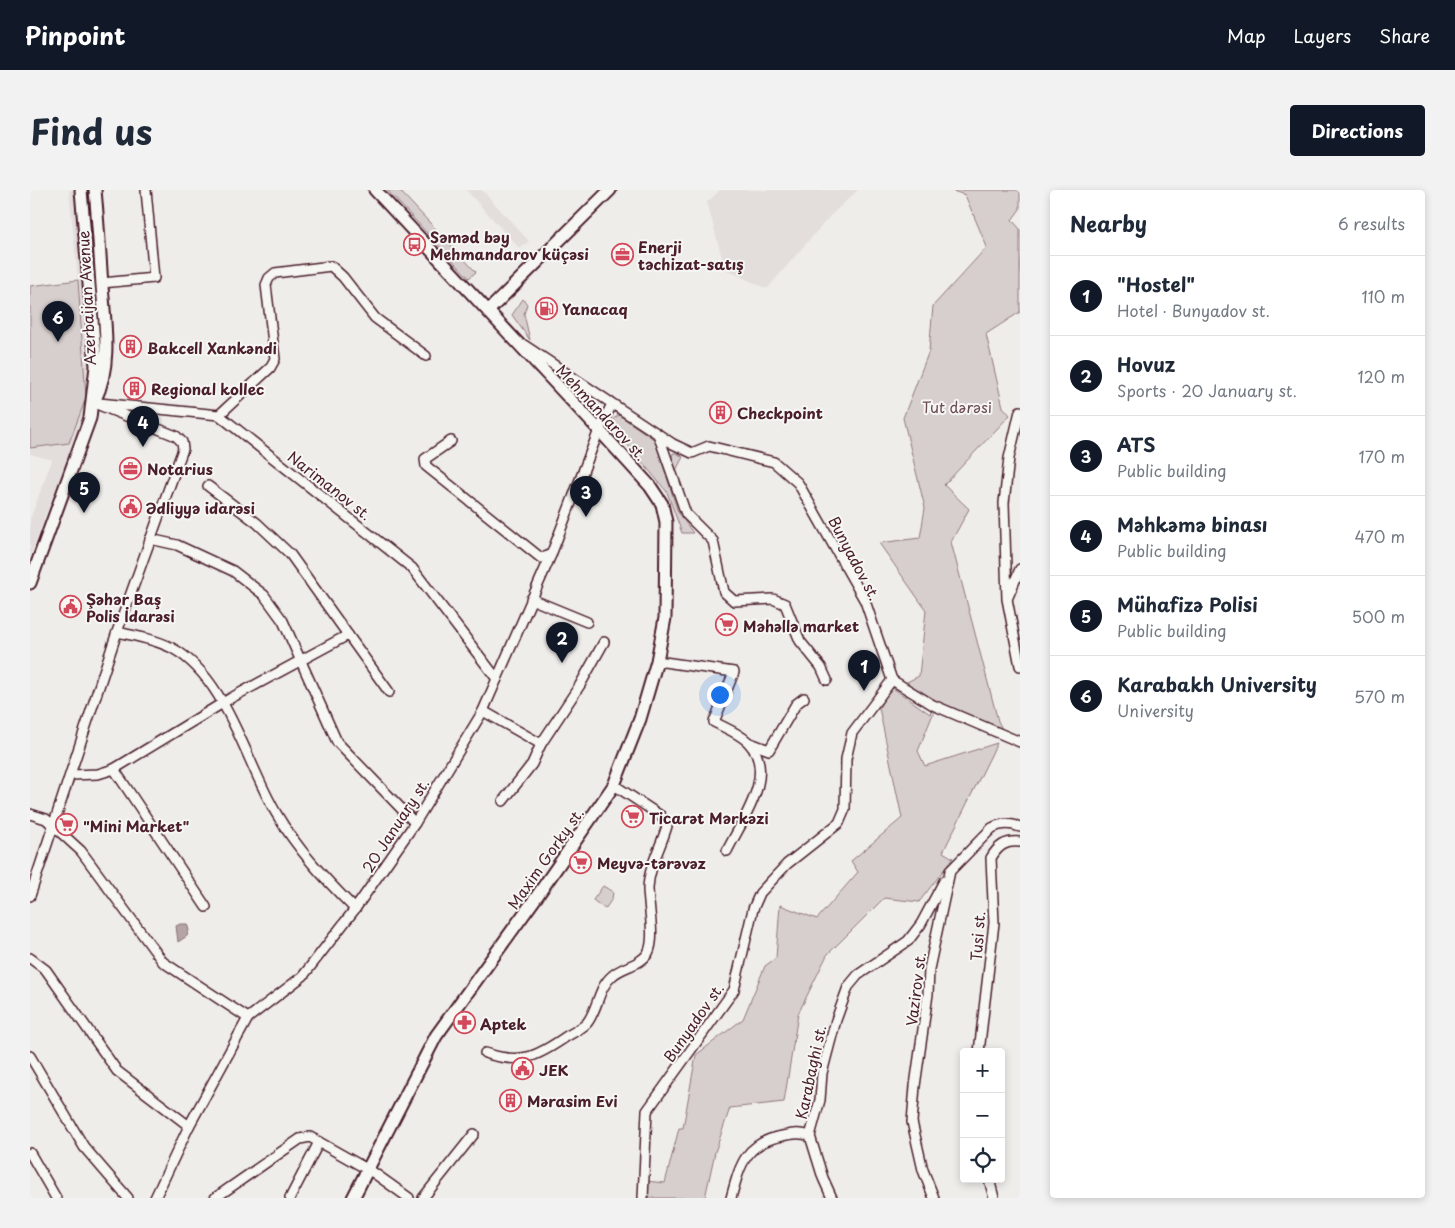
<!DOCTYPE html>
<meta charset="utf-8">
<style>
:root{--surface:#fff;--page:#f2f2f3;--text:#1f2937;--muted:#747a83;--line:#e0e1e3;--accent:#111827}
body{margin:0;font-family:"Playpen Sans",sans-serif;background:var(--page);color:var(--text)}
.controls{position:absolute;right:15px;bottom:15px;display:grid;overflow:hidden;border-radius:5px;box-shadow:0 2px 8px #0003}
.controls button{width:45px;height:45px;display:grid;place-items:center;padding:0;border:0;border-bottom:1px solid var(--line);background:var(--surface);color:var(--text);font:25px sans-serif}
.you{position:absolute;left:689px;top:504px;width:18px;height:18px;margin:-12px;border:4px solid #fff;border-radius:50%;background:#1a73e8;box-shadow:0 0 0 8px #1a73e833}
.badge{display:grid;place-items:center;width:32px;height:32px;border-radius:50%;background:var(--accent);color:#fff;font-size:16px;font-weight:700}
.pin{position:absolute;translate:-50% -41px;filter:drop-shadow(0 1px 2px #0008)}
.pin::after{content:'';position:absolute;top:26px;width:18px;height:15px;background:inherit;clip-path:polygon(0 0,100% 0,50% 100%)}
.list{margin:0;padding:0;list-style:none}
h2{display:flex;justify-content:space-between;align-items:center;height:65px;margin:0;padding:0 20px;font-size:21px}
h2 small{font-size:16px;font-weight:400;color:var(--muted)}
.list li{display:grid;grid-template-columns:32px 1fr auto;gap:15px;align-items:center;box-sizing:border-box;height:80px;padding:0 20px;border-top:1px solid var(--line)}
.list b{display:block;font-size:19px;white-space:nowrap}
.list p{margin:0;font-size:16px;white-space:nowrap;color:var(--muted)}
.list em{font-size:16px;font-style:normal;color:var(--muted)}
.icon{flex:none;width:28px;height:28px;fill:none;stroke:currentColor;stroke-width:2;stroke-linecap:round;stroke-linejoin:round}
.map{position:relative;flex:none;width:990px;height:1008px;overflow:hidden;border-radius:5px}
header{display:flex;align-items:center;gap:30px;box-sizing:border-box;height:70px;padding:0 25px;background:var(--accent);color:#fff}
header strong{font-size:24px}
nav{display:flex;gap:28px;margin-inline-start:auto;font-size:18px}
.intro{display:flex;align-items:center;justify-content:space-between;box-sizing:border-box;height:120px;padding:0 30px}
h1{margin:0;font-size:35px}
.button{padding:12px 22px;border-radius:5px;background:var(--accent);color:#fff;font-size:18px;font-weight:700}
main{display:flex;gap:30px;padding:0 30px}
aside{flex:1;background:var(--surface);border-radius:5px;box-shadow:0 2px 8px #0003}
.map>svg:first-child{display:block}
.built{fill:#e3dedc}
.green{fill:#d7cfce;stroke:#90777c}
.water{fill:#b4a4a5;stroke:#8a6f74}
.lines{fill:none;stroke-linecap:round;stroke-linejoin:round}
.minor-casing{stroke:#4a1f2b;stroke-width:12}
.major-casing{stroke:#4a1f2b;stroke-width:15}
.minor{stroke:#f6f6f2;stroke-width:9}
.major{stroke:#f6f6f2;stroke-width:11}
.labels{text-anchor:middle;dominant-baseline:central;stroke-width:4;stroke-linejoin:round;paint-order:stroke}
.poi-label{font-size:15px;font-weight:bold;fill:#4a1f2b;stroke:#f6f6f2;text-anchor:start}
.street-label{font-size:15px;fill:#4a1f2b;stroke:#f6f6f2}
.park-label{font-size:15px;fill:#6d4b54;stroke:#f6f6f2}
</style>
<header>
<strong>Pinpoint</strong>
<nav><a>Map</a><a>Layers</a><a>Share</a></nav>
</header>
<div class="intro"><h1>Find us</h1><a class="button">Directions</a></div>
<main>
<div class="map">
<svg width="990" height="1008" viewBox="0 0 990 1008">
<rect width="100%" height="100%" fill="#efedea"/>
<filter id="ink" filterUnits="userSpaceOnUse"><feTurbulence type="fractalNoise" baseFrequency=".02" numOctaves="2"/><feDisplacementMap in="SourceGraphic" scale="10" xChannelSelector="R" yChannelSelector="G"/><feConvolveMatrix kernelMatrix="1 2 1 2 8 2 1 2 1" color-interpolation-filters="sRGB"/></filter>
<g filter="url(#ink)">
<g class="built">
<polygon points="39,0 44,0 54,90 60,207 0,367 0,329 22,270 0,264 0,96 48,90"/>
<polygon points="436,0 452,0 499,51 490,59"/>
<polygon points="690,0 828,0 799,27 737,99 695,79 677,12"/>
</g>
<g class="green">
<polygon points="357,0 369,0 446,82 439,88"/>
<polygon points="920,0 990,0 990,19 982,30 990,39 990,122 956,144 973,217 980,225 914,295 939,319 921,352 968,531 974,543 907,514 888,561 895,576 967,553 913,662 923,668 889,712 854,708 797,765 768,824 754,912 700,918 685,962 675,1008 618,1008 616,991 635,993 649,938 653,938 666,865 713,829 735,776 746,768 750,715 787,729 828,682 821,671 872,628 849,518 860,496 900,524 904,513 873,494 889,486 896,420 849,353 890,348 895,318 873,228 899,161 903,116 957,57 935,5"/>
<polygon points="48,90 56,208 39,253 0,258 0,96"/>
<polygon points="493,109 497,114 494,124 500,150 482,125"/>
<polygon points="533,189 569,215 569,221 564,221"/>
<polygon points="589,225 625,250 648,322 663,343 652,343 637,302 582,236 582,230"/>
<polygon points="643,263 646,263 653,267 644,284 641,271"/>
<polygon points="573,696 583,702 582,709 575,719 563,710"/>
</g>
<polygon class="water" points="150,734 157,734 159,740 157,746 148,752 146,736"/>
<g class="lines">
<defs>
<g id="minor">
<polyline points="72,93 124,88 116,0"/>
<polyline points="494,155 643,254 662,263 679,256 744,272 768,293 835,411 862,490 822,543 816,569 815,619 809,633 757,674 730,703 723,719 704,800 617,921 613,1008"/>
<polyline points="69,213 189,225 382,378 467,489"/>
<polyline points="990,221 979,268 974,313 977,409 990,476"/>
<polyline points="189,225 240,178 245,169 236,95 239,88 245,83 301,76 313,87 345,128 396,166"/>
<polyline points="628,244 656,324 683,351 694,402 704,411 743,409 755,414 770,451 791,477 797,490"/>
<polyline points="421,251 395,269 396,276 511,368 521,365"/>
<polyline points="178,296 227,333 260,364 359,502"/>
<polyline points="120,349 147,355 203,381 234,405 253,431 307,552 385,633"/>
<polyline points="978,407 990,379"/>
<polyline points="501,409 557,432"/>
<path d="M87,442C105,446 125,449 142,458C197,488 215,571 246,623C267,659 295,689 325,719"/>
<path d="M627,471L704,482L684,532C695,538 709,543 718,552C748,583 712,630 697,661"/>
<polyline points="862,490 903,515 990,552"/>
<polyline points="453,521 511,554"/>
<polyline points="720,553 739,560 766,514 774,508"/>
<polyline points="84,579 201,508 318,445"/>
<polyline points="41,585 68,584 84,579 176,717"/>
<polyline points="473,611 502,574 511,554 550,495 574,452"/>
<polyline points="0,624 16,629 51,661 133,772 218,828"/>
<polyline points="0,706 87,442 153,259 152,252 146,246 64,213"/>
<polyline points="0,768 16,780 87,881 159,936"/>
<path d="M949,862L964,733L961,668C968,656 976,650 990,652"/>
<path d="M455,863C491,875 507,867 537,846C544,842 551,839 557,833C568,819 568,798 582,786C592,776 610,776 618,763C626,749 618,716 618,698C619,676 631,657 637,636L631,626L584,595"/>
<polyline points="0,866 54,957 98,1008"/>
<polyline points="0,963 26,1008"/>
<polyline points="959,989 964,1008"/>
<polyline points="125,1008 159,936 218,828 273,786 325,719 385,633 453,521 521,365 569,240 582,214"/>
<polyline points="185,1008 270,949 280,947 344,983 379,1008"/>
<polyline points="260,1008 289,952"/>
<polyline points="393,1008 444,944"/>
<path d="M701,1008C710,975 715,953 752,946C762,944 770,942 780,946"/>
<polyline points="802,1008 793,988 780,946 790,910 792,883 806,830 818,797 828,785 878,751 891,734 914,691"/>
<path d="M904,1008L893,980L882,932L885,896L898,804L899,779L920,681L962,638C971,633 980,633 990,637"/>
</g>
<g id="major">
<path d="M65,0C68,32 70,64 72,96C75,134 82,175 65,210"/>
<polyline points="458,121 580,0"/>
<polyline points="0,393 60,228 66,176 51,0"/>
<polyline points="323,1008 406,846 507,706 584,595 610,529 627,471 635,428 636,332 632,314 620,296 569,240 345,0"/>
</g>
</defs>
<use href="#minor" class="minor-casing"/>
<use href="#major" class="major-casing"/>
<use href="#minor" class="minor"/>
<use href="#major" class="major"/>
</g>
</g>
<defs>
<symbol id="bus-ring" viewBox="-11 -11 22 22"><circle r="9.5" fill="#f6f6f2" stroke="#d1495b" stroke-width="1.5"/><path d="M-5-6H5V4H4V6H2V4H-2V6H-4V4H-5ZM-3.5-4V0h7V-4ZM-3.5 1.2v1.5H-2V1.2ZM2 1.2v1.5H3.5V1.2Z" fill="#d1495b"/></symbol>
<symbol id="office-ring" viewBox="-11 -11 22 22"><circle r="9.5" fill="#f6f6f2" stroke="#d1495b" stroke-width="1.5"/><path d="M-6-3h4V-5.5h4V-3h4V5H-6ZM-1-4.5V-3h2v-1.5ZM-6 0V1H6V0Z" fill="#d1495b"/></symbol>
<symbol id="fuel-ring" viewBox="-11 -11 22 22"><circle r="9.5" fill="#f6f6f2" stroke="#d1495b" stroke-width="1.5"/><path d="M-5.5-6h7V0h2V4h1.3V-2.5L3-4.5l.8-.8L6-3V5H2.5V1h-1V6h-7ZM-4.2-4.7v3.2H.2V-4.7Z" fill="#d1495b"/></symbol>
<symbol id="building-ring" viewBox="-11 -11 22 22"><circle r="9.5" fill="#f6f6f2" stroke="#d1495b" stroke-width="1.5"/><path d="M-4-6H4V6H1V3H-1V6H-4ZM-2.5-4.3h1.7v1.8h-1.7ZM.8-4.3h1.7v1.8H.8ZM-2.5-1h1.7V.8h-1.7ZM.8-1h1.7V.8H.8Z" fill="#d1495b"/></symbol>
<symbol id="civic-ring" viewBox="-11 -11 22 22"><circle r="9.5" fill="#f6f6f2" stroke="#d1495b" stroke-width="1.5"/><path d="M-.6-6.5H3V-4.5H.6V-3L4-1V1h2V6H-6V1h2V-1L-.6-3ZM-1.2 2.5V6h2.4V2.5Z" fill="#d1495b"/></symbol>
<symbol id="supermarket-ring" viewBox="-11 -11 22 22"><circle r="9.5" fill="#f6f6f2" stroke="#d1495b" stroke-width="1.5"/><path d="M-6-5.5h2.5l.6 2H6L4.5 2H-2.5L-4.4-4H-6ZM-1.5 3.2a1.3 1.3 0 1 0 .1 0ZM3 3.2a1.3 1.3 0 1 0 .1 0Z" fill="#d1495b"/></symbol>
<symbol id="pharmacy-ring" viewBox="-11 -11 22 22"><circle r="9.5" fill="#f6f6f2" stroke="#d1495b" stroke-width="1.5"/><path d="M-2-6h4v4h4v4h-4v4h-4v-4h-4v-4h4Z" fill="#d1495b"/></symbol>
</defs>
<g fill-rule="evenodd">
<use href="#bus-ring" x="372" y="42" width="25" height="25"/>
<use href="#office-ring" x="580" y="52" width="25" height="25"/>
<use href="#fuel-ring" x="504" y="106" width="25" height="25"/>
<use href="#building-ring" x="88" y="144" width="25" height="25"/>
<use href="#building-ring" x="92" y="186" width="25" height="25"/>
<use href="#building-ring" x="678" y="210" width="25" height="25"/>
<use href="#office-ring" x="88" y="266" width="25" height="25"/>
<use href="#civic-ring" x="88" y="304" width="25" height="25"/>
<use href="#civic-ring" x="28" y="404" width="25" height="25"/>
<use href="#supermarket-ring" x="684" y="422" width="25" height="25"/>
<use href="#supermarket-ring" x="590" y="614" width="25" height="25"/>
<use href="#supermarket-ring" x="24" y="622" width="25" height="25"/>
<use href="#supermarket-ring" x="538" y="660" width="25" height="25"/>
<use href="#pharmacy-ring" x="422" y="820" width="25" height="25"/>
<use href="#civic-ring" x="480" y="866" width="25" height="25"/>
<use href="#building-ring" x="468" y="898" width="25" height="25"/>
</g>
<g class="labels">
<g class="poi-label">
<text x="400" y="46">Səməd bəy<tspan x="400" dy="17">Mehmandarov küçəsi</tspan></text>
<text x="608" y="56">Enerji<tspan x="608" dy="17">təchizat-satış</tspan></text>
<text x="532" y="118">Yanacaq</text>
<text x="117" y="157">Bakcell Xankəndi</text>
<text x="121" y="198">Regional kollec</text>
<text x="707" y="222">Checkpoint</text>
<text x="117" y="278">Notarius</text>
<text x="116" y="317">Ədliyyə idarəsi</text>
<text x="56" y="408">Şəhər Baş<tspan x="56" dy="17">Polis İdarəsi</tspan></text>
<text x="713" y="435">Məhəllə market</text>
<text x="619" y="627">Ticarət Mərkəzi</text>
<text x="53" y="635">"Mini Market"</text>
<text x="567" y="672">Meyvə-tərəvəz</text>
<text x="450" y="833">Aptek</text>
<text x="509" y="879">JEK</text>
<text x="497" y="910">Mərasim Evi</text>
</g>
<g class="street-label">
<text transform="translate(56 108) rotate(-93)">Azerbaijan Avenue</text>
<text transform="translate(572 222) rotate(47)">Mehmandarov st.</text>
<text transform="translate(300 295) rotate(38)">Narimanov st.</text>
<text transform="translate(825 368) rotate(62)">Bunyadov st.</text>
<text transform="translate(365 635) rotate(-57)">20 January st.</text>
<text transform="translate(515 668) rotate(-55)">Maxim Gorky st.</text>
<text transform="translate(947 746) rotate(-86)">Tusi st.</text>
<text transform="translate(885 799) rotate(-83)">Vazirov st.</text>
<text transform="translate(663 832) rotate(-55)">Bunyadov st.</text>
<text transform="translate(780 882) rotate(-78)">Karabaghi st.</text>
</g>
<g class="park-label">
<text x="927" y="216">Tut dərəsi</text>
</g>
</g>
</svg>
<div class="controls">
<button>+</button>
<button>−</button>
<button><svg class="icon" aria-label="locate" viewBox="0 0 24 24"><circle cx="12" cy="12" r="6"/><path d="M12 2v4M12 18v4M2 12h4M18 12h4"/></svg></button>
</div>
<div class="you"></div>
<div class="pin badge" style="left:834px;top:501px">1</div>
<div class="pin badge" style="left:532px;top:473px">2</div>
<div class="pin badge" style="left:556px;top:327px">3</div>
<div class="pin badge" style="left:113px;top:257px">4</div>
<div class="pin badge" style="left:54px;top:323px">5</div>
<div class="pin badge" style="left:28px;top:152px">6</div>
</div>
<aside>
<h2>Nearby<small>6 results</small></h2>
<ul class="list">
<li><span class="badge">1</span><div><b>&quot;Hostel&quot;</b><p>Hotel · Bunyadov st.</p></div><em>110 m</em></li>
<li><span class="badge">2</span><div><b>Hovuz</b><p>Sports · 20 January st.</p></div><em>120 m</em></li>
<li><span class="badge">3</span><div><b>ATS</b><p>Public building</p></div><em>170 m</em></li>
<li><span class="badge">4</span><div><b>Məhkəmə binası</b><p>Public building</p></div><em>470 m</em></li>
<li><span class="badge">5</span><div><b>Mühafizə Polisi</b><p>Public building</p></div><em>500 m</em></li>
<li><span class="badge">6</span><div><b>Karabakh University</b><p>University</p></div><em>570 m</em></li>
</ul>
</aside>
</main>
